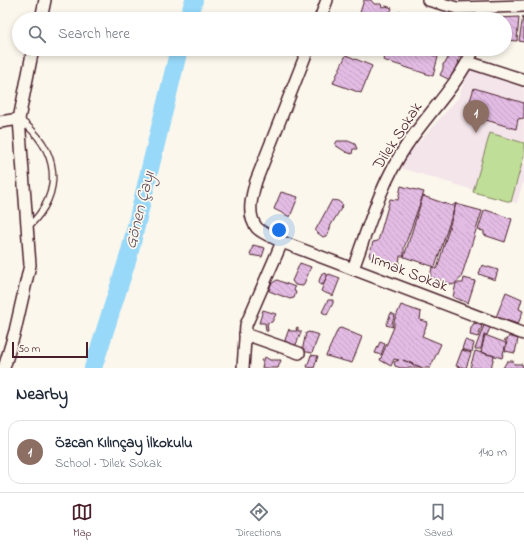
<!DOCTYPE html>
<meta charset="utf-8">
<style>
:root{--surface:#fff;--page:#f6f6f7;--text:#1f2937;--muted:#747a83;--line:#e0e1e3;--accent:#4a1f2b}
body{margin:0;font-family:"Indie Flower",sans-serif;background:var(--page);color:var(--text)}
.scale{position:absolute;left:12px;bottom:10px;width:76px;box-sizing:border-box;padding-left:4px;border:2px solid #4a1f2b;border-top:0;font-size:11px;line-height:14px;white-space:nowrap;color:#4a1f2b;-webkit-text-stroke:3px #fbf7ec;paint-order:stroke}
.you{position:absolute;left:279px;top:230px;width:14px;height:14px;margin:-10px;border:3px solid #fff;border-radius:50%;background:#1a73e8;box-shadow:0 0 0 6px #1a73e833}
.badge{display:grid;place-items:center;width:26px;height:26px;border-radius:50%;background:var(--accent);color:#fff;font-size:13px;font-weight:700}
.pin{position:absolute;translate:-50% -33px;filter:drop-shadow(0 1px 2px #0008)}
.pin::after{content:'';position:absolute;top:21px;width:14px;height:12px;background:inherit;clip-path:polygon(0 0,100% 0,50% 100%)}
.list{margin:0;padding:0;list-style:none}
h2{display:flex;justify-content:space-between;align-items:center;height:52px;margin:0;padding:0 16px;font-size:17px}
h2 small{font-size:13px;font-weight:400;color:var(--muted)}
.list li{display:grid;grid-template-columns:26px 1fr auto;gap:12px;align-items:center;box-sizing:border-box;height:64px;margin:0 8px 8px;padding:0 8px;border:1px solid var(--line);border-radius:12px}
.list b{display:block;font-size:15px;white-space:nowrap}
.list p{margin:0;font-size:13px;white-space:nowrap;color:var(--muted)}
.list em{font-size:13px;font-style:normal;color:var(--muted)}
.icon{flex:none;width:22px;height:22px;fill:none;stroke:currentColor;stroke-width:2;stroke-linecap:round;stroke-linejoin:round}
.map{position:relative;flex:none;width:524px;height:368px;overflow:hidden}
.search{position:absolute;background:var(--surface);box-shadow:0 2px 6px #0003;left:12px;right:12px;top:12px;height:44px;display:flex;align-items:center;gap:10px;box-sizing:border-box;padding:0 14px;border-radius:22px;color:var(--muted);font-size:15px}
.sheet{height:124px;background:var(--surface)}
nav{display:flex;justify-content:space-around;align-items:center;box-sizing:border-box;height:56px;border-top:1px solid var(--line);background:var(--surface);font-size:11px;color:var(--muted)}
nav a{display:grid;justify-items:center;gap:2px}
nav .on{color:var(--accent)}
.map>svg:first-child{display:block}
.built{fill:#f4e5ea}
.pitch{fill:#bfde97;stroke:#847e61}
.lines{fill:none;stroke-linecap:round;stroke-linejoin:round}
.river{stroke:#98d8f9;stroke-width:18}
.building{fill:url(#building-back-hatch);stroke:#4a1f2b}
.lane-casing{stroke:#4a1f2b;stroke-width:8}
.street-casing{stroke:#4a1f2b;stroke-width:14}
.lane{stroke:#fbf7ec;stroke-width:5.5}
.street{stroke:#fbf7ec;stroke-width:11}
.labels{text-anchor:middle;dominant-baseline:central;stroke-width:3.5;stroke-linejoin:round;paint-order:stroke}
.street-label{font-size:16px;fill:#4a1f2b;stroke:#fbf7ec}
.water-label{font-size:17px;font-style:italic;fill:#5e4d5e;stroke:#fbf7ec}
</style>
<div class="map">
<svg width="524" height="368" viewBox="0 0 524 368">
<defs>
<pattern id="building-back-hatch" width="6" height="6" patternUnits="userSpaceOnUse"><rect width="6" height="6" fill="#e3bce4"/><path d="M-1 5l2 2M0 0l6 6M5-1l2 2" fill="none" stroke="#c4a1c4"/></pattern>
</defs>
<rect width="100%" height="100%" fill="#fbf7ec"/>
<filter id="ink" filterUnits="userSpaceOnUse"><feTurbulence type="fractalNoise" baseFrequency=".025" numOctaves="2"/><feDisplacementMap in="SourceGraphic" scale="8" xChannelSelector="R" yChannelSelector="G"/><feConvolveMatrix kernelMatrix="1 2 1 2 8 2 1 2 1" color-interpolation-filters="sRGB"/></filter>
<g filter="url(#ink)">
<polygon class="built" points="469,69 524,88 524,179 517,203 397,167 458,98"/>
<polygon class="pitch" points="490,133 524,143 524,156 511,202 473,192"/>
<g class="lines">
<g class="river">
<polyline points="188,19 194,0"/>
<polyline points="93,368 129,255 179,49"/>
</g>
</g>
<g class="building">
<polygon points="364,0 371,0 374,4 381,4 382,7 386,6 392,8 388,19 358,19"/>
<polygon points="400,11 426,19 397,19"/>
<polygon points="523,16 524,16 524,42 519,41"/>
<polygon points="519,17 517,41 505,40 505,19 497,18"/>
<polygon points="359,49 378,49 376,53 367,50 362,52"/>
<polygon points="386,49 415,49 438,57 433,76 383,60"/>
<polygon points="452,49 465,49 459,58 458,67 455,68 450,80 440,75 443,69 443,64 446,62"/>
<polygon points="346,55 372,66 361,93 333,83"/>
<polygon points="474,88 524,103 524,118 518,119 516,129 466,114"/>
<polygon points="337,141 348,141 355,144 357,149 353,149 352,154 346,152 335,145"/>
<polygon points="401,186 424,192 404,248 404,256 400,256 399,264 396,266 371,258 369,255 373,242 378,241 390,199 398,200"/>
<polygon points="281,192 298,197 290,217 274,209"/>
<polygon points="423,196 452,206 456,203 435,267 404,257"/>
<polygon points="332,200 338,201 343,205 331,225 328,235 323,237 315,231"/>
<polygon points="456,204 482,211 461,278 453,285 430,277 432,267 436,269 438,266"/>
<polygon points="486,210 512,219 505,242 484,235 484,231 478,230 484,211"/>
<polygon points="253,245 265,248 262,257 250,255"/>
<polygon points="300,263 311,267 303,286 295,285 292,281"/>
<polygon points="482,265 498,270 495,280 479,274"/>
<polygon points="322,273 327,274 327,276 323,284 320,285 319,281"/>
<polygon points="329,274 340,278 333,296 321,291 327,276"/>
<polygon points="464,278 475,281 468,303 453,297 456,283 463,283"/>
<polygon points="277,280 295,287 294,291 296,292 294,298 290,299 269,291 271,284"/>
<polygon points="506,292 522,299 519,309 523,311 518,324 496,317"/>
<polygon points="328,300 333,300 333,303 327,315 322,312"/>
<polygon points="401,305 421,312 420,320 428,322 422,336 441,344 430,368 423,368 403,360 422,368 401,368 395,366 394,362 399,360 394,359 391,366 380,360 394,327 394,321"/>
<polygon points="263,310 276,314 272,322 267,323 268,331 266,331 265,323 259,323"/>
<polygon points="391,313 395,315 392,323 393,327 386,325"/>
<polygon points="474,323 482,326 478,337 470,335 471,328"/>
<polygon points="484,325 490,328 487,335 484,335 481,349 475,349"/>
<polygon points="298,327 298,331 301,331 301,333 294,349 288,347 285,340 289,329 290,331 297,331 296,328"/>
<polygon points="341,328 362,337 352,363 326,356 338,329"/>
<polygon points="309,332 319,335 312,353 302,351 306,333"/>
<polygon points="485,335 506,343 502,358 481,352"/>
<polygon points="509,336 518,339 515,353 505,351 507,342 504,340 507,340"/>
<polygon points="465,340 474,343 472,352 462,349"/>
<polygon points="380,342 385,344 381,355 375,353"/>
<polygon points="462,350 471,353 466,368 456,366"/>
<polygon points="475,351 494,356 491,368 470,368"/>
<polygon points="311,355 318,356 314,368 307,367"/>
<polygon points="265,357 270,360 281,360 278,368 262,368 263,363 261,360 264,360"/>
<polygon points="507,361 513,361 514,364 522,364 523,368 503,368"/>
</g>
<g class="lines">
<defs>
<path id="lane" d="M19,119C59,149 65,192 28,227"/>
<g id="street">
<polyline points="428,0 457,8 524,6"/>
<polyline points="41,19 45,0"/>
<polyline points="320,19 327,0"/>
<path d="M308,49L256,181C252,195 246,215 257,228C263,234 275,238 282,242L524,334"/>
<polyline points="468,62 524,80"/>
<polyline points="0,122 19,119 33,49"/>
<path d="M353,269C368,228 381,183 406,146C428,113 457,86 474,49"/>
<polyline points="245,334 299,353"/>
<polyline points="4,368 15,331 30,265 19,119"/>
<polyline points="243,368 246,325 282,242"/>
</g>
</defs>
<use href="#lane" class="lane-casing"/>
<use href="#street" class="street-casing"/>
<use href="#lane" class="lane"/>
<use href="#street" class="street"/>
</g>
</g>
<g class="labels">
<g class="street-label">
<text transform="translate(398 136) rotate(-57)">Dilek Sokak</text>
<text transform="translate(409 273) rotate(21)">Irmak Sokak</text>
</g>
<g class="water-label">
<text transform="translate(140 210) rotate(-76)">Gönen Çayı</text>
</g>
</g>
</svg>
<div class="scale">50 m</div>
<div class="you"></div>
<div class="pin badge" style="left:476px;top:133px;background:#8d6e63">1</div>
<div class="search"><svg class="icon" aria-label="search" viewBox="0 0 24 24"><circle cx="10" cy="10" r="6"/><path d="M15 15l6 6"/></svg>Search here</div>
</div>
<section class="sheet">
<h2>Nearby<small></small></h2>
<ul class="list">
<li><span class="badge" style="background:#8d6e63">1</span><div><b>Özcan Kılınçay İlkokulu</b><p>School · Dilek Sokak</p></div><em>140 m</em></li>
</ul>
</section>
<nav>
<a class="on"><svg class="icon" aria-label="map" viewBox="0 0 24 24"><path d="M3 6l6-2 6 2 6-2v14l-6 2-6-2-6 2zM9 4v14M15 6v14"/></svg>Map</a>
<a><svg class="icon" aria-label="directions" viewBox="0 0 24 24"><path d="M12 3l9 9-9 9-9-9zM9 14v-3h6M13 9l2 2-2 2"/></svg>Directions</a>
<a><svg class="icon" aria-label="saved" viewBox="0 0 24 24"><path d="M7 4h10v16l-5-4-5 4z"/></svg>Saved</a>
</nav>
